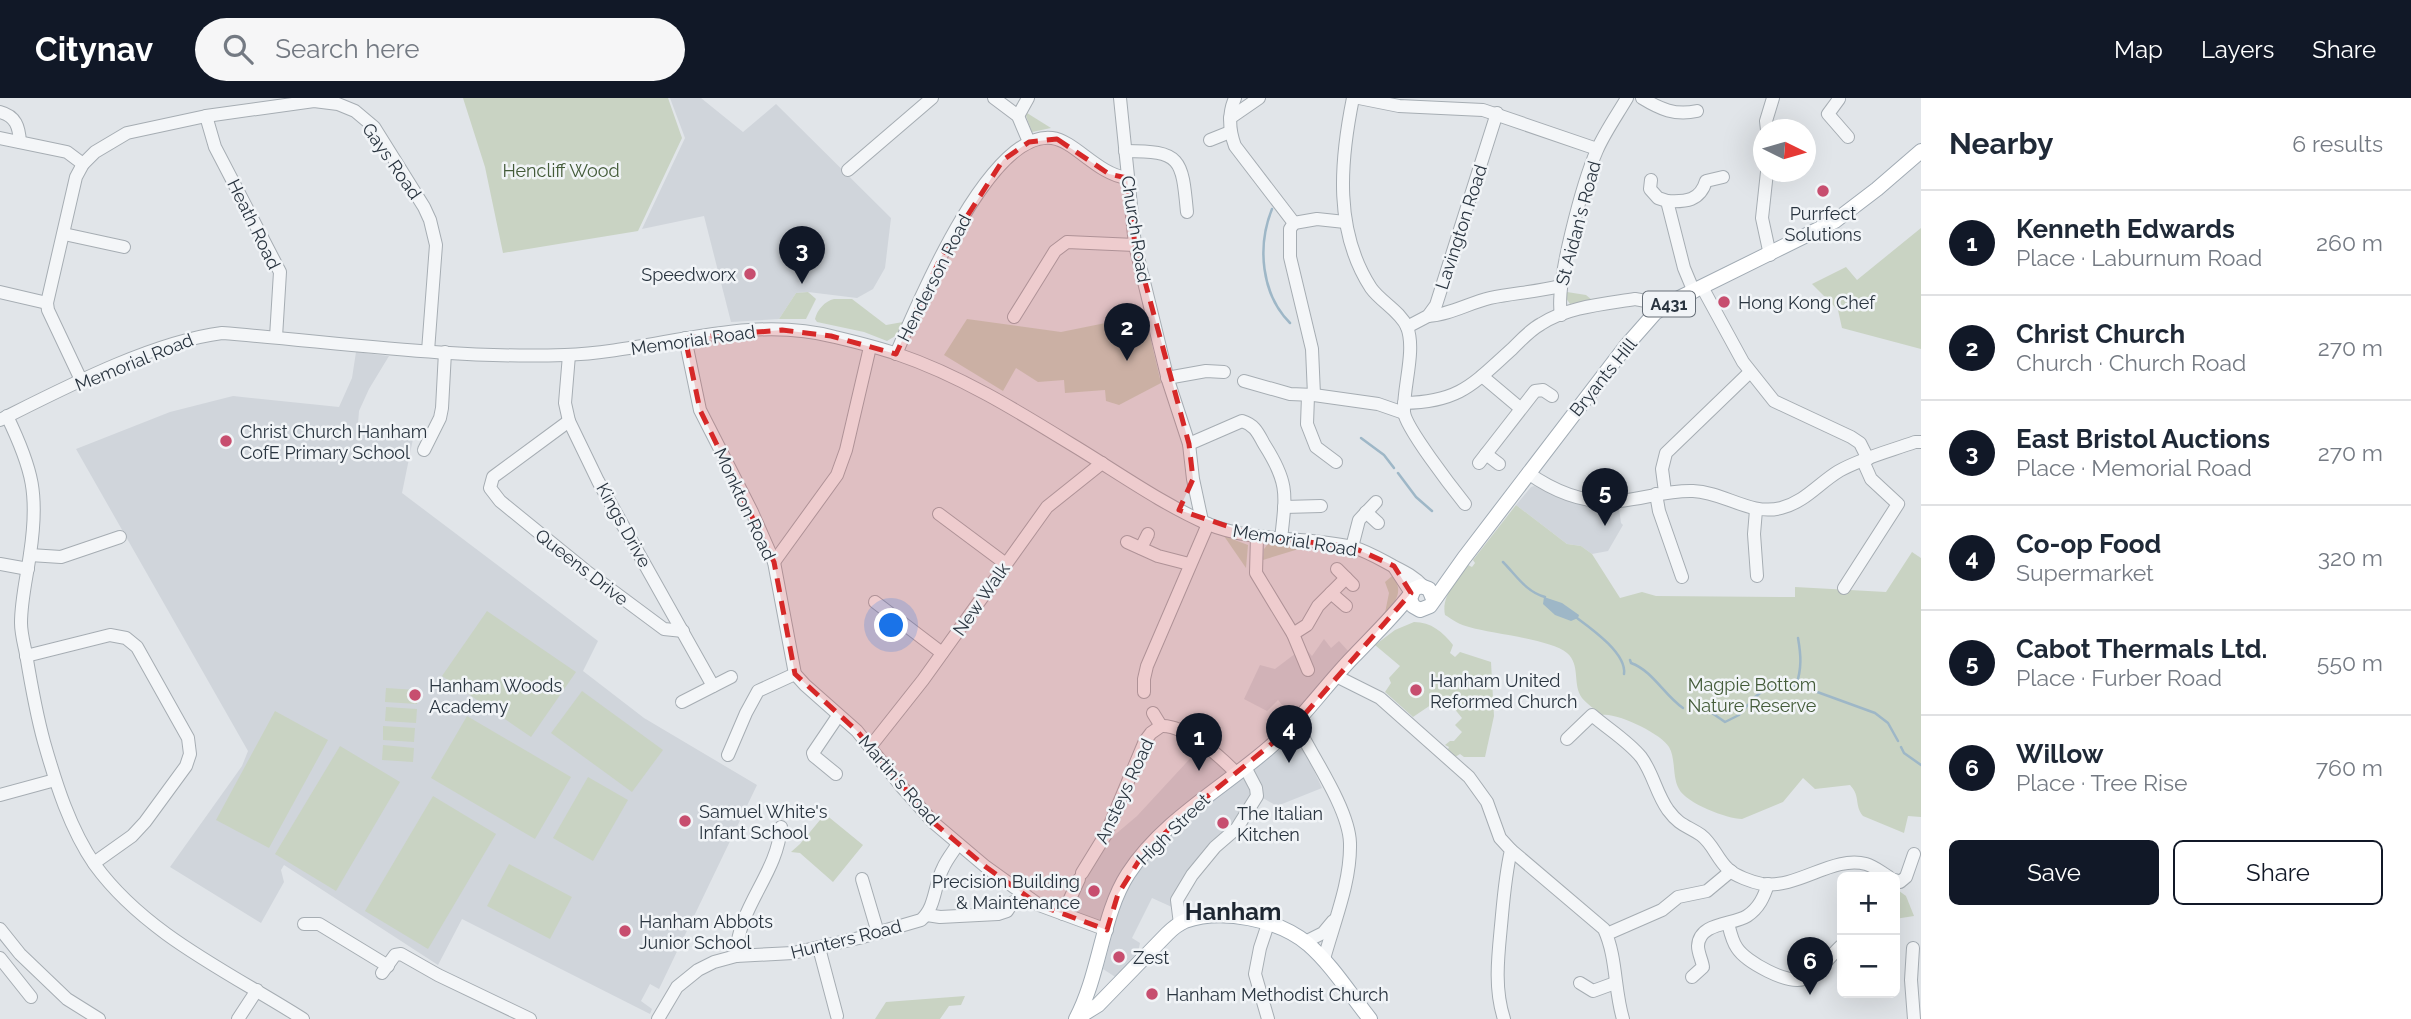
<!DOCTYPE html>
<meta charset="utf-8">
<style>
:root{--surface:#fff;--page:#f6f6f7;--text:#1f2937;--muted:#747a83;--line:#e0e1e3;--accent:#111827}
body{margin:0;font-family:Raleway,sans-serif;background:var(--page);color:var(--text)}
.controls{position:absolute;right:21px;bottom:21px;display:grid;overflow:hidden;border-radius:10px;box-shadow:0 7px 28px #0002}
.controls button{width:63px;height:63px;display:grid;place-items:center;padding:0;border:0;border-bottom:2px solid var(--line);background:var(--surface);color:var(--text);font:35px sans-serif}
.compass{position:absolute;left:1753px;top:21px;width:63px;height:63px;border-radius:50%;background:var(--surface);box-shadow:0 7px 28px #0002;rotate:95deg}
.you{position:absolute;left:892px;top:528px;width:24px;height:24px;margin:-18px;border:5px solid #fff;border-radius:50%;background:#1a73e8;box-shadow:0 0 0 10px #1a73e833}
.badge{display:grid;place-items:center;width:46px;height:46px;border-radius:50%;background:var(--accent);color:#fff;font-size:23px;font-weight:700}
.pin{position:absolute;translate:-50% -58px;filter:drop-shadow(0 2px 4px #0008)}
.pin::after{content:'';position:absolute;top:37px;width:24px;height:21px;background:inherit;clip-path:polygon(0 0,100% 0,50% 100%)}
.list{margin:0;padding:0;list-style:none}
h2{display:flex;justify-content:space-between;align-items:center;height:91px;margin:0;padding:0 28px;font-size:30px}
h2 small{font-size:23px;font-weight:400;color:var(--muted)}
.list li{display:grid;grid-template-columns:46px 1fr auto;gap:21px;align-items:center;box-sizing:border-box;height:105px;padding:0 28px;border-top:2px solid var(--line)}
.list b{display:block;font-size:26px;white-space:nowrap}
.list p{margin:0;font-size:23px;white-space:nowrap;color:var(--muted)}
.list em{font-size:23px;font-style:normal;color:var(--muted)}
.actions{display:flex;gap:14px;padding:21px 28px}
.actions a{flex:1;padding:16px 0;border:2px solid var(--accent);border-radius:10px;text-align:center;font-size:24px;color:var(--accent)}
.actions .main{background:var(--accent);color:#fff}
.icon{flex:none;width:38px;height:38px;fill:none;stroke:currentColor;stroke-width:2;stroke-linecap:round;stroke-linejoin:round}
.map{position:relative;flex:none;width:1921px;height:921px;overflow:hidden}
header{display:flex;align-items:center;gap:42px;box-sizing:border-box;height:98px;padding:0 35px;background:var(--accent);color:#fff}
header strong{font-size:33px}
nav{display:flex;gap:38px;margin-inline-start:auto;font-size:24px}
.search{width:490px;height:63px;background:var(--page);display:flex;align-items:center;gap:18px;box-sizing:border-box;padding:0 24px;border-radius:38px;color:var(--muted);font-size:26px}
main{display:flex}
aside{flex:1;background:var(--surface)}
.map>svg:first-child{display:block}
.built{fill:#d0d5db}
.green{fill:#c9d3c3}
.water{fill:#9eb7c7}
.lines{fill:none;stroke-linecap:round;stroke-linejoin:round}
.stream{stroke:#9eb7c7;stroke-width:2.5}
.minor-casing{stroke:#a6adb3;stroke-width:14}
.major-casing{stroke:#a1abb4;stroke-width:16}
.minor{stroke:#f4f6f8;stroke-width:12}
.major{stroke:#fff;stroke-width:14}
.marked{fill:#d62828;fill-opacity:0.2;stroke:#d62828;stroke-width:5;stroke-dasharray:14 9;stroke-linejoin:round}
.poi-dot{fill:#c74e6f;stroke:#f1f4f7;stroke-width:2.5}
.labels{text-anchor:middle;dominant-baseline:central;stroke-width:5;stroke-linejoin:round;paint-order:stroke}
.shield{fill:#f1f4f7;stroke:#666e77;stroke-width:2}
.shield-label{font-size:16px;font-weight:bold;fill:#2a3540}
.street-label{font-size:18px;fill:#2a3540;stroke:#f1f4f7}
.park-label{font-size:18px;fill:#435b39;stroke:#f1f4f7}
.poi-label{font-size:18px;fill:#2a3540;stroke:#f1f4f7;text-anchor:start}
.district-label{font-size:24px;font-weight:bold;fill:#1d2631;stroke:#f1f4f7}
</style>
<header>
<strong>Citynav</strong>
<div class="search"><svg class="icon" aria-label="search" viewBox="0 0 24 24"><circle cx="10" cy="10" r="6"/><path d="M15 15l6 6"/></svg>Search here</div>
<nav><a>Map</a><a>Layers</a><a>Share</a></nav>
</header>
<main>
<div class="map">
<svg width="1921" height="921" viewBox="0 0 1921 921">
<rect width="100%" height="100%" fill="#e1e5e9"/>
<g class="built">
<polygon points="670,0 701,0 743,34 776,6 891,120 885,170 873,191 857,200 808,194 796,195 779,221 731,224 704,118 642,131 685,40"/>
<polygon points="356,254 389,258 369,291 359,313 358,326 413,341 402,395 598,543 583,573 644,620 757,687 659,891 650,886 641,903 652,911 650,916 462,821 438,867 284,767 281,772 284,784 261,825 170,769 242,668 248,653 76,351 170,314 233,298 339,309 352,280"/>
<polygon points="1534,388 1584,407 1619,410 1621,425 1623,427 1608,453 1592,456 1581,448 1567,446 1516,407 1531,389"/>
<polygon points="1324,541 1331,550 1339,543 1349,554 1305,607 1291,618 1278,602 1267,613 1244,601 1260,567 1275,571 1304,549 1312,558"/>
<polygon points="1296,641 1308,660 1322,690 1277,708 1256,696 1174,810 1152,800 1132,840 1140,845 1137,859 1120,882 1103,871 1114,830 1077,815 1071,809 1074,797 1104,746 1137,718 1198,652 1239,680"/>
</g>
<g class="green">
<polygon points="463,0 668,0 682,40 638,133 503,155 485,69"/>
<polygon points="1027,15 1051,30 1032,34 1026,18"/>
<polygon points="1921,130 1921,251 1842,230 1838,212 1812,186 1846,169 1857,182"/>
<polygon points="808,194 816,201 806,221 779,221 796,195"/>
<polygon points="1567,194 1586,197 1592,202 1570,206 1566,200"/>
<path d="M834,201H852L886,227L903,224L897,237L887,243L864,234L817,224L815,221C817,212 825,203 834,201Z"/>
<polygon points="1145,217 1161,285 1119,307 1106,303 1105,292 1065,295 1064,282 1038,284 1016,270 1003,293 944,257 967,221 1061,234"/>
<path d="M1516,407L1567,446L1581,448L1592,456L1620,500L1642,494L1656,498L1795,499V489L1886,494L1912,454L1921,460V719L1908,718L1904,735L1863,718C1854,707 1861,699 1850,687L1815,691L1803,680L1783,704L1742,721C1727,721 1686,705 1679,691C1672,679 1676,661 1669,649C1662,636 1616,614 1602,617C1596,612 1587,606 1582,600C1572,586 1581,567 1567,555C1550,541 1493,536 1469,529C1460,527 1453,522 1445,517C1441,498 1457,482 1468,467L1472,469L1475,465L1473,462Z"/>
<polygon points="1224,438 1248,447 1246,470"/>
<polygon points="1268,446 1302,450 1263,462 1264,451"/>
<path d="M1392,478C1404,492 1397,503 1385,515L1389,495L1385,484Z"/>
<polygon points="487,513 576,574 531,639 442,578"/>
<path d="M1414,524C1431,524 1443,534 1453,547L1450,555L1455,559L1460,554L1491,564L1494,618L1485,659H1464L1460,656L1455,659L1448,651L1449,649L1445,647L1450,643H1454L1462,634L1455,627L1462,620L1444,598L1413,619L1385,594L1391,585L1389,580L1400,568L1375,547L1395,532Z"/>
<polygon points="386,590 417,592 417,606 385,604"/>
<polygon points="582,593 663,652 632,694 551,635"/>
<polygon points="386,609 417,611 416,625 385,623"/>
<polygon points="275,613 328,642 269,750 216,722"/>
<polygon points="467,618 571,679 535,741 431,680"/>
<polygon points="383,628 415,630 414,644 383,642"/>
<polygon points="383,647 414,650 413,664 382,662"/>
<polygon points="340,648 400,684 336,793 275,756"/>
<polygon points="588,679 628,702 593,763 553,740"/>
<polygon points="433,698 496,736 428,851 365,813"/>
<polygon points="825,716 863,747 833,784 800,755 791,754 800,746"/>
<polygon points="509,766 572,799 550,841 487,808"/>
<polygon points="1895,790 1906,798 1914,818 1895,821"/>
<polygon points="965,898 961,907 949,908 940,921 875,921 886,904"/>
</g>
<polygon class="water" points="1544,499 1562,505 1579,517 1578,520 1571,523 1555,517 1543,506"/>
<g class="lines">
<g class="stream">
<path d="M1272,111C1257,148 1261,196 1290,225"/>
<polyline points="1361,340 1384,357 1394,370"/>
<polyline points="1398,375 1416,399 1432,413"/>
<path d="M1503,464C1516,477 1526,494 1545,499"/>
<path d="M1577,520C1592,531 1627,556 1624,576"/>
<path d="M1630,562L1631,565C1653,573 1664,597 1683,610"/>
<path d="M1796,588C1802,570 1801,557 1798,540"/>
<polyline points="1809,591 1875,615 1888,625 1898,643"/>
<polyline points="1712,615 1725,624 1739,617 1755,599 1768,589 1788,587 1801,588"/>
<polyline points="1901,649 1904,655 1921,667"/>
</g>
<defs>
<g id="minor">
<polyline points="994,0 1018,18 1029,44"/>
<polyline points="1120,0 1135,147 1168,282 1189,346 1193,381 1202,423"/>
<path d="M1235,0C1228,16 1229,32 1235,48L1294,125"/>
<path d="M1353,0C1340,64 1334,133 1371,190C1381,204 1400,213 1407,229C1416,252 1403,289 1404,314C1405,329 1453,391 1465,406"/>
<polyline points="1359,0 1399,8 1483,12 1597,51"/>
<path d="M1642,0C1660,11 1675,18 1697,13"/>
<polyline points="1838,0 1839,1 1828,16 1848,39"/>
<path d="M0,14C16,18 19,29 20,44"/>
<polyline points="206,18 215,49 280,174 276,239"/>
<polyline points="1018,18 1028,0"/>
<polyline points="1230,20 1259,0"/>
<polyline points="1767,32 1766,23 1773,0"/>
<polyline points="0,40 67,54 83,66"/>
<polyline points="1210,42 1230,34"/>
<path d="M1125,53C1181,53 1182,60 1187,114"/>
<polyline points="848,72 932,0"/>
<polyline points="1767,74 1762,120 1770,157"/>
<polyline points="1651,82 1650,91 1658,100 1667,103 1684,170 1694,194"/>
<path d="M1667,103C1686,104 1700,103 1706,83L1723,79"/>
<polyline points="1294,125 1290,131 1290,159 1312,251 1314,297"/>
<polyline points="1294,125 1317,121 1345,124"/>
<polyline points="64,136 124,149"/>
<polyline points="1702,189 1743,264 1774,303 1851,339 1860,345 1868,361"/>
<polyline points="0,194 47,205"/>
<path d="M1561,217C1555,185 1583,84 1597,52C1605,34 1617,17 1627,0"/>
<path d="M1428,218C1449,217 1469,205 1490,200C1513,195 1537,194 1560,188"/>
<polyline points="1014,219 1055,153 1067,144 1135,147"/>
<polyline points="1407,229 1428,218 1436,207 1497,15"/>
<polyline points="685,240 700,312 752,414 774,464 795,576 805,587 857,633 901,688 934,725 986,769 1039,807 1107,832"/>
<path d="M896,256C917,207 989,32 1052,40C1075,43 1097,76 1127,80"/>
<polyline points="569,257 565,305 569,323 598,383 713,588"/>
<polyline points="1482,278 1520,310"/>
<polyline points="1167,280 1206,273 1224,274"/>
<polyline points="1244,283 1290,296 1314,297 1378,306 1404,315"/>
<polyline points="82,284 48,212 47,205 76,79 83,66 95,54 127,35 206,18 314,3 338,6 355,13 374,29 424,109 430,122 436,147 435,160 428,253"/>
<polyline points="1308,298 1307,326 1316,349 1336,364"/>
<path d="M1404,305C1460,304 1473,286 1512,251C1521,242 1530,232 1541,226C1567,209 1604,206 1635,201L1646,203L1655,215"/>
<path d="M7,318C33,372 39,397 30,456C27,478 21,502 21,525C21,535 24,546 26,556C31,586 36,615 44,644C56,686 70,731 95,767C146,837 231,875 303,921"/>
<path d="M0,322C64,290 152,244 222,235C336,244 450,261 565,257C655,254 745,215 835,239C856,244 877,249 897,256C959,277 1016,312 1071,346C1116,373 1160,405 1208,426C1254,445 1306,438 1352,449C1367,453 1380,461 1393,468C1405,474 1415,479 1424,489"/>
<polyline points="569,323 493,379 490,390 500,403 586,473 664,531 683,533"/>
<path d="M1189,346L1242,323C1255,327 1258,335 1264,346C1289,385 1286,396 1281,441"/>
<polyline points="424,352 440,320 442,310 445,254"/>
<polyline points="1486,356 1499,366"/>
<polyline points="1479,365 1535,293 1543,292 1552,298"/>
<path d="M1528,375C1555,394 1585,406 1618,403C1644,401 1667,392 1693,393C1724,394 1750,418 1781,410C1805,404 1819,385 1839,373C1862,360 1890,353 1915,344H1921"/>
<polyline points="1665,394 1662,371 1666,355 1750,274"/>
<polyline points="1656,396 1659,413 1682,479"/>
<polyline points="1284,409 1321,408"/>
<polyline points="1756,412 1754,436 1757,478"/>
<polyline points="1366,414 1378,425"/>
<polyline points="939,416 1006,466"/>
<polyline points="1257,438 1256,475 1293,536 1308,572"/>
<polyline points="1127,444 1158,458 1189,466"/>
<polyline points="1352,449 1359,422 1376,404"/>
<polyline points="1141,450 1148,436"/>
<polyline points="30,457 61,459 120,439"/>
<polyline points="774,464 837,377 846,352 870,249"/>
<polyline points="0,466 28,471"/>
<polyline points="1394,469 1411,495"/>
<polyline points="1337,471 1353,487"/>
<polyline points="1844,490 1898,406 1871,381 1863,363"/>
<polyline points="1331,495 1346,508"/>
<polyline points="875,504 942,555"/>
<polyline points="1293,536 1307,527 1318,508 1346,480"/>
<polyline points="26,558 110,537 126,540 137,549 188,640 190,656 186,668 145,724 132,738 94,765"/>
<path d="M1336,578L1380,600L1469,679L1487,704L1500,740L1511,752C1506,774 1504,795 1502,817C1499,852 1493,887 1504,921"/>
<polyline points="1144,594 1144,581 1147,568 1208,426"/>
<polyline points="682,604 731,579"/>
<path d="M1296,626C1312,658 1349,711 1350,745C1351,784 1334,824 1324,861"/>
<path d="M1161,628C1184,626 1221,659 1237,676"/>
<path d="M1567,641L1592,617C1608,631 1628,643 1641,659C1653,675 1656,695 1668,712C1680,728 1686,727 1701,737C1713,746 1717,761 1728,771C1735,778 1752,784 1762,786C1798,791 1833,757 1866,766C1874,768 1882,775 1889,779"/>
<polyline points="870,649 923,582 1047,409 1102,365"/>
<polyline points="728,657 746,615 758,593 795,576"/>
<polyline points="836,676 814,658 813,655 838,618"/>
<polyline points="0,697 55,682"/>
<path d="M1511,752L1604,831C1617,859 1614,891 1623,921"/>
<polyline points="1082,775 1106,736 1145,643 1151,635 1161,628 1153,615"/>
<polyline points="862,781 878,835"/>
<polyline points="1895,782 1900,784 1906,779 1914,756"/>
<polyline points="1063,816 1079,781"/>
<polyline points="927,817 940,819 998,816 1007,813 1013,804"/>
<path d="M1728,825C1730,833 1732,843 1737,850C1746,864 1788,887 1804,881C1818,876 1830,858 1841,848"/>
<polyline points="304,826 319,826 388,868"/>
<polyline points="1180,826 1177,802 1192,777 1215,749 1237,730 1257,698 1256,690 1245,669"/>
<polyline points="1268,826 1260,850 1255,876 1268,921"/>
<polyline points="0,831 20,856 67,901 99,921"/>
<polyline points="1607,836 1662,812 1678,799 1707,793 1731,773"/>
<polyline points="1305,844 1323,835 1333,823"/>
<polyline points="819,850 837,918"/>
<polyline points="1913,850 1911,882 1914,921"/>
<path d="M736,858C738,808 777,777 781,729"/>
<polyline points="0,860 31,899"/>
<polyline points="382,875 395,857 401,856 438,877 530,921"/>
<path d="M1692,879L1703,869C1702,862 1698,855 1698,848C1699,824 1733,827 1747,818C1759,810 1764,799 1768,786"/>
<polyline points="1580,885 1593,893 1615,885"/>
<polyline points="238,921 257,892"/>
<path d="M658,921L677,889L698,872L714,864L736,858L793,855L859,840L921,822C936,809 934,787 943,770C947,761 953,754 958,746"/>
</g>
<g id="major">
<polyline points="1433,501 1429,491 1421,488 1414,491 1410,501 1413,508 1420,512 1430,508 1464,460 1626,248 1655,215 1671,204 1835,123 1877,91 1921,53"/>
<path d="M1077,920L1098,907L1167,836C1172,831 1178,826 1185,823C1222,810 1278,821 1308,846C1332,867 1350,896 1370,921"/>
<path d="M1076,921C1100,876 1102,816 1128,776C1163,722 1223,690 1270,649C1302,622 1324,589 1353,559C1372,539 1392,520 1410,497"/>
</g>
</defs>
<use href="#minor" class="minor-casing"/>
<use href="#major" class="major-casing"/>
<use href="#minor" class="minor"/>
<use href="#major" class="major"/>
</g>
<path class="marked" d="M1057,41L1109,76L1127,80L1135,147L1189,346L1193,381L1179,412L1257,438L1352,449L1394,468L1411,495L1296,626L1177,723L1140,761L1118,796L1107,832L1039,807L986,769L934,725L857,633L795,576L774,464L700,312L685,240L782,232L831,238L896,256L941,159L1003,62L1029,44Z"/>
<g class="poi-dot">
<circle cx="1823" cy="93" r="7"/>
<circle cx="750" cy="176" r="7"/>
<circle cx="1724" cy="204" r="7"/>
<circle cx="226" cy="343" r="7"/>
<circle cx="1416" cy="592" r="7"/>
<circle cx="415" cy="597" r="7"/>
<circle cx="685" cy="723" r="7"/>
<circle cx="1223" cy="725" r="7"/>
<circle cx="1094" cy="793" r="7"/>
<circle cx="625" cy="833" r="7"/>
<circle cx="1119" cy="859" r="7"/>
<circle cx="1152" cy="896" r="7"/>
</g>
<g class="labels">
<rect class="shield" x="1643" y="193.5" width="52" height="25" rx="5"/>
<g class="shield-label">
<text x="1669" y="206">A431</text>
</g>
<g class="street-label">
<text transform="translate(392 63) rotate(55)">Gays Road</text>
<text transform="translate(1578 125) rotate(-75)">St Aidan's Road</text>
<text transform="translate(254 126) rotate(64)">Heath Road</text>
<text transform="translate(1461 129) rotate(-72)">Lavington Road</text>
<text transform="translate(1136 131) rotate(81)">Church Road</text>
<text transform="translate(934 180) rotate(-63)">Henderson Road</text>
<text transform="translate(693 242) rotate(-8)">Memorial Road</text>
<text transform="translate(134 264) rotate(-22)">Memorial Road</text>
<text transform="translate(1603 279) rotate(-51)">Bryants Hill</text>
<text transform="translate(745 406) rotate(65)">Monkton Road</text>
<text transform="translate(624 427) rotate(61)">Kings Drive</text>
<text transform="translate(1295 442) rotate(9)">Memorial Road</text>
<text transform="translate(582 469) rotate(38)">Queens Drive</text>
<text transform="translate(981 501) rotate(-55)">New Walk</text>
<text transform="translate(899 682) rotate(49)">Martin's Road</text>
<text transform="translate(1124 693) rotate(-65)">Ansteys Road</text>
<text transform="translate(1173 731) rotate(-44)">High Street</text>
<text transform="translate(846 841) rotate(-14)">Hunters Road</text>
</g>
<g class="park-label">
<text x="561" y="72">Hencliff Wood</text>
<text x="1752" y="586">Magpie Bottom<tspan x="1752" dy="21">Nature Reserve</tspan></text>
</g>
<g class="poi-label">
<text x="1823" y="115" text-anchor="middle">Purrfect<tspan x="1823" dy="21">Solutions</tspan></text>
<text x="736" y="176" text-anchor="end">Speedworx</text>
<text x="1738" y="204">Hong Kong Chef</text>
<text x="240" y="333">Christ Church Hanham<tspan x="240" dy="21">CofE Primary School</tspan></text>
<text x="1430" y="582">Hanham United<tspan x="1430" dy="21">Reformed Church</tspan></text>
<text x="429" y="587">Hanham Woods<tspan x="429" dy="21">Academy</tspan></text>
<text x="699" y="713">Samuel White's<tspan x="699" dy="21">Infant School</tspan></text>
<text x="1237" y="715">The Italian<tspan x="1237" dy="21">Kitchen</tspan></text>
<text x="1080" y="783" text-anchor="end">Precision Building<tspan x="1080" dy="21">&amp; Maintenance</tspan></text>
<text x="639" y="823">Hanham Abbots<tspan x="639" dy="21">Junior School</tspan></text>
<text x="1133" y="859">Zest</text>
<text x="1166" y="896">Hanham Methodist Church</text>
</g>
<g class="district-label">
<text x="1233" y="813">Hanham</text>
</g>
</g>
</svg>
<div class="controls">
<button>+</button>
<button>−</button>
</div>
<svg class="compass" viewBox="-18 -18 36 36"><path d="M0-13l5 13h-10z" fill="#e53935"/><path d="M0 13l5-13h-10z" fill="#747a83"/></svg>
<div class="you"></div>
<div class="pin badge" style="left:1199px;top:673px">1</div>
<div class="pin badge" style="left:1127px;top:263px">2</div>
<div class="pin badge" style="left:802px;top:186px">3</div>
<div class="pin badge" style="left:1289px;top:665px">4</div>
<div class="pin badge" style="left:1605px;top:428px">5</div>
<div class="pin badge" style="left:1810px;top:897px">6</div>
</div>
<aside>
<h2>Nearby<small>6 results</small></h2>
<ul class="list">
<li><span class="badge">1</span><div><b>Kenneth Edwards</b><p>Place · Laburnum Road</p></div><em>260 m</em></li>
<li><span class="badge">2</span><div><b>Christ Church</b><p>Church · Church Road</p></div><em>270 m</em></li>
<li><span class="badge">3</span><div><b>East Bristol Auctions</b><p>Place · Memorial Road</p></div><em>270 m</em></li>
<li><span class="badge">4</span><div><b>Co-op Food</b><p>Supermarket</p></div><em>320 m</em></li>
<li><span class="badge">5</span><div><b>Cabot Thermals Ltd.</b><p>Place · Furber Road</p></div><em>550 m</em></li>
<li><span class="badge">6</span><div><b>Willow</b><p>Place · Tree Rise</p></div><em>760 m</em></li>
</ul>
<div class="actions"><a class="main">Save</a><a>Share</a></div>
</aside>
</main>
